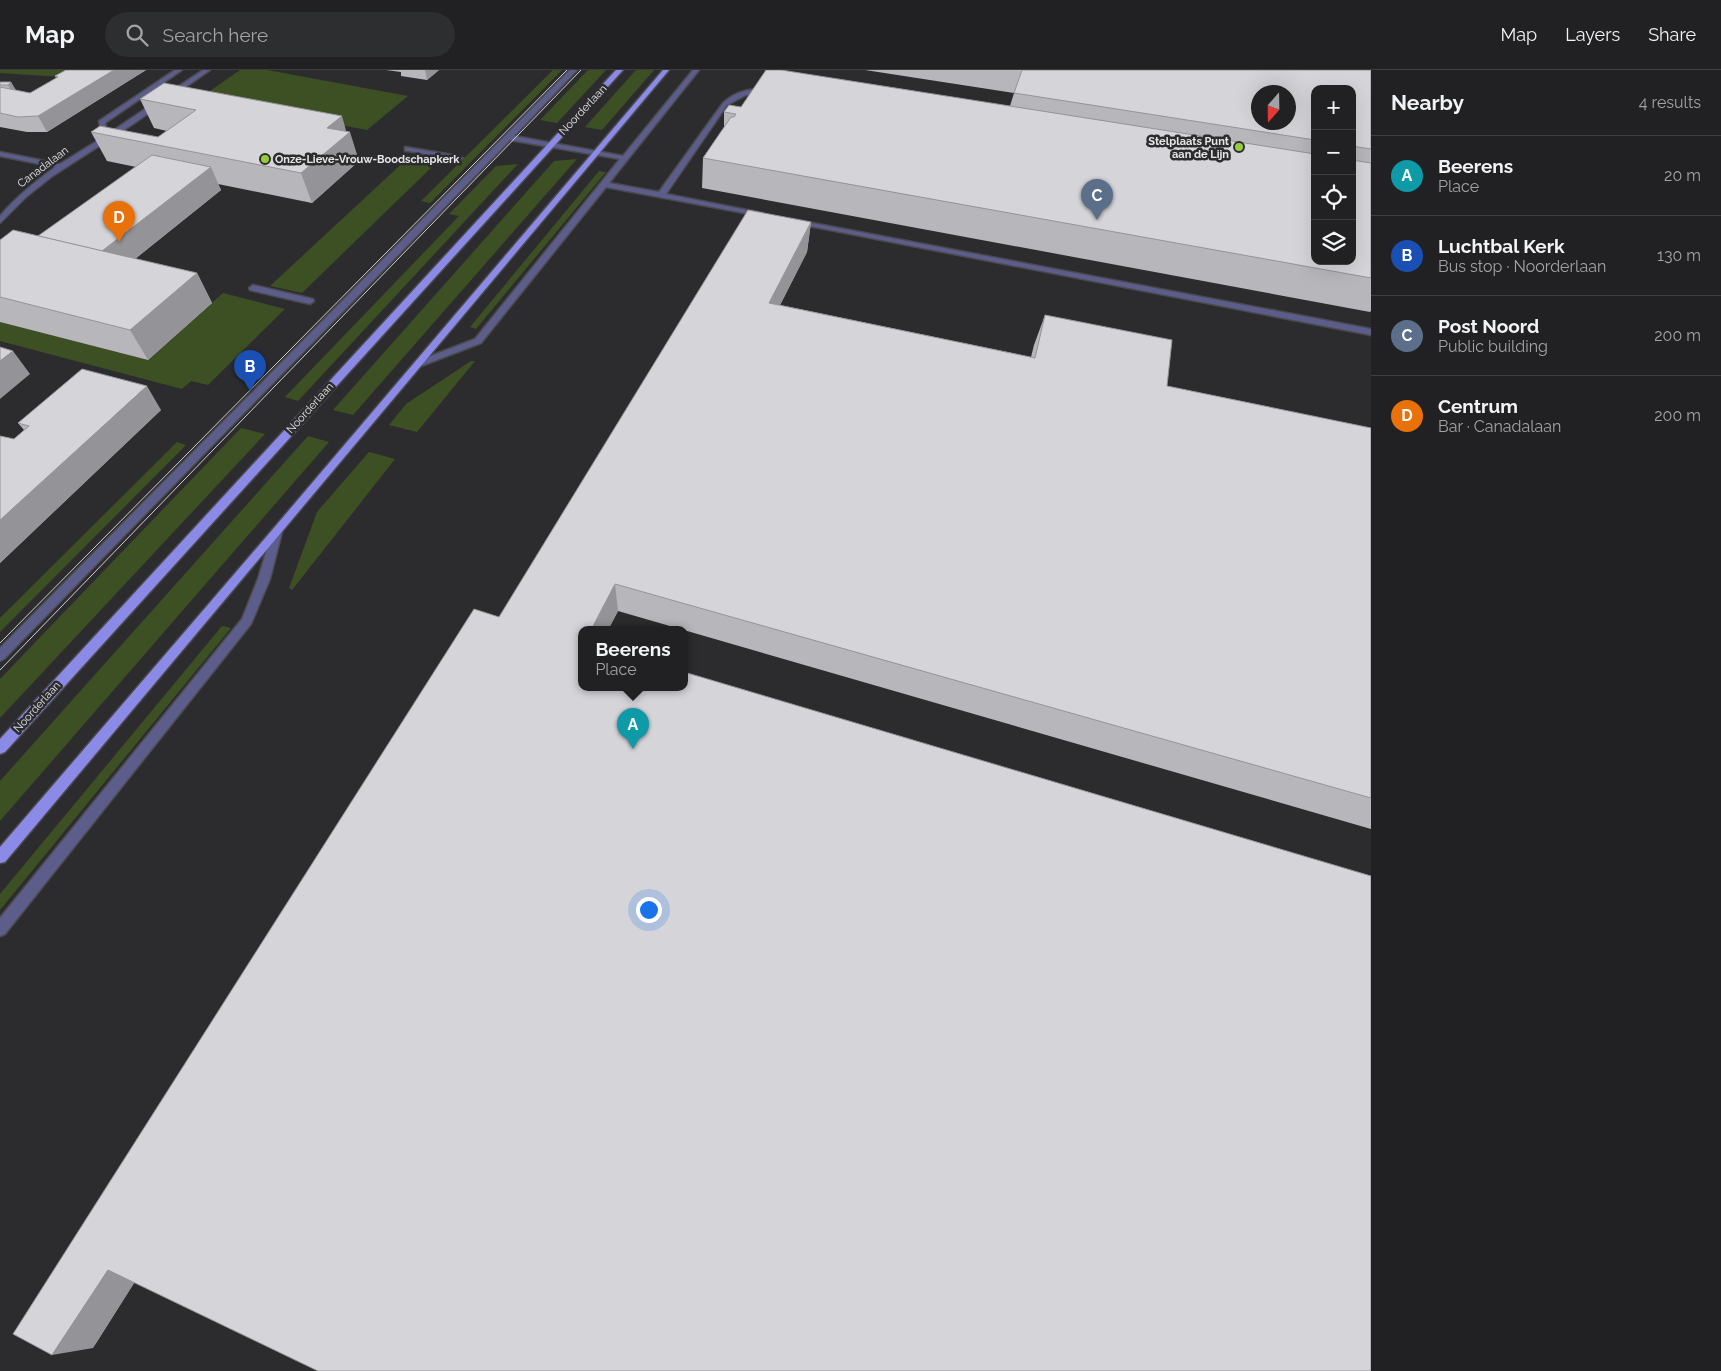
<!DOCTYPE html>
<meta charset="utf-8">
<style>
:root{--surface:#212123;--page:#2d2e30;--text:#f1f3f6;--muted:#a2a3a6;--line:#3e3e41;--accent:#96cc3a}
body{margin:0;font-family:Raleway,sans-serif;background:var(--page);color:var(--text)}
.controls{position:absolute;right:15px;top:15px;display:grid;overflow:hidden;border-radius:10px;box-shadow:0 5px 20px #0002}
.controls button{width:45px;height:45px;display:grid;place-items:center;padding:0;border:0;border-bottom:1px solid var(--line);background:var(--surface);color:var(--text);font:25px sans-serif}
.compass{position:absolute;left:1251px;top:15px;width:45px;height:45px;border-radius:50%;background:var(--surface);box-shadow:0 5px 20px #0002;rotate:200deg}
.you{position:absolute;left:648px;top:839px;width:18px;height:18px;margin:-12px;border:4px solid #fff;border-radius:50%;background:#1a73e8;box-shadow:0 0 0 8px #1a73e833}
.badge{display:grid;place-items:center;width:32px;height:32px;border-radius:50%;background:var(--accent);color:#fff;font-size:16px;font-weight:700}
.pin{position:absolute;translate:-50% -41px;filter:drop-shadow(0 1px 2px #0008)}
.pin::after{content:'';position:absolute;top:26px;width:18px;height:15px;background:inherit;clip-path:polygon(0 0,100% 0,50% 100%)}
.popup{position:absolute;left:578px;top:556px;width:110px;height:65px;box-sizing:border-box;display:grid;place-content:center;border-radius:10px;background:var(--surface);filter:drop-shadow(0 1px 4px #0005);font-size:16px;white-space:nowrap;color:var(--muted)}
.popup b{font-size:19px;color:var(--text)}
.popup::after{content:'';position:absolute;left:50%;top:100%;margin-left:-10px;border:10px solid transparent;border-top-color:var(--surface)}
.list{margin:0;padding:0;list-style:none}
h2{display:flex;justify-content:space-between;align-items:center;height:65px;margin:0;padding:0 20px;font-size:21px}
h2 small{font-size:16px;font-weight:400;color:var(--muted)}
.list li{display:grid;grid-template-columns:32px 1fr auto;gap:15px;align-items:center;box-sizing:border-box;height:80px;padding:0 20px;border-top:1px solid var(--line)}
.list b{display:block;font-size:19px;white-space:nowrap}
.list p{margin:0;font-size:16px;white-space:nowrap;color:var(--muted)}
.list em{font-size:16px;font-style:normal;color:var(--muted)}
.icon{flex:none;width:28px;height:28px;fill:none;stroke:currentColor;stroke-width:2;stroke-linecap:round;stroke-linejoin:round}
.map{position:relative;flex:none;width:1371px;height:1301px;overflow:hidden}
header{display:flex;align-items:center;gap:30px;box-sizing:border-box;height:70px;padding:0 25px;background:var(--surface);border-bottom:1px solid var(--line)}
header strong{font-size:24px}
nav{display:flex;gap:28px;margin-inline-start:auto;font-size:18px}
.search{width:350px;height:45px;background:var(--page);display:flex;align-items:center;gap:12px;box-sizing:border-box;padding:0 18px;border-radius:28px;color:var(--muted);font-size:19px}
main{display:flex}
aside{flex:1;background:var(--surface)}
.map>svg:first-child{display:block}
.green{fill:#3d5023}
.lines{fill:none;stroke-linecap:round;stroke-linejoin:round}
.lane-casing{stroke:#4a4a4d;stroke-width:3}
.street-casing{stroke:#4a4a4d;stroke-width:3}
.primary-casing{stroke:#4a4a4d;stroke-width:3}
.lane{fill:#5c5d8a;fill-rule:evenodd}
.street{fill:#5c5d8a;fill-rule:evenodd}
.primary{fill:#8c8ae7;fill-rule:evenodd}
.tram{stroke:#d0d0d2;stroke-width:1}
.wall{fill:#b6b6bb;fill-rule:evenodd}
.shaded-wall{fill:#949498}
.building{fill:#d4d4d9;stroke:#949498;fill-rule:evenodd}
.poi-dot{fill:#96cc3a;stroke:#2c2c2f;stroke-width:2}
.labels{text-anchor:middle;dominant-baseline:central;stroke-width:5;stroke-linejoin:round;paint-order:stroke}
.far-street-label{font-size:11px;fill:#e6e6e8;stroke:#2c2c2f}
.far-poi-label{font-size:11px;font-weight:bold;fill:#e6e6e8;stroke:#2c2c2f;text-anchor:end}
</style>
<header>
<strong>Map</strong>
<div class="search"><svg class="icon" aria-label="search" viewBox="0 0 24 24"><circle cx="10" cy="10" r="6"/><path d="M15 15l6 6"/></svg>Search here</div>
<nav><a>Map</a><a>Layers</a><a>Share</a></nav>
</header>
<main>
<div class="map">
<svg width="1371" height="1301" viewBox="0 0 1371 1301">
<rect width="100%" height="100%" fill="#2c2c2f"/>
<g class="green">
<polygon points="0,0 74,0 63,7 0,3"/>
<polygon points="240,0 267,0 408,26 367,60 200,28"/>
<polygon points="553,0 562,0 430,133 421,131"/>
<polygon points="588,0 606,0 557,53 540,50"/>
<polygon points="636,0 654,0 602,60 585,57"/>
<polygon points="410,86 437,92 302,223 270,216"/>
<polygon points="577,89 353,345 333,340 554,91"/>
<polygon points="518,94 298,331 285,327 459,146 449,144 496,96"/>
<polygon points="599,101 606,102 476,259 470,257"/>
<polygon points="223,223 285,239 208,315 191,311 182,319 0,271 0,252 148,290"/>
<polygon points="471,291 475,291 417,362 389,355 406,334"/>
<polygon points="241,358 265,364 0,648 0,609"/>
<polygon points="308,366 329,372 0,751 0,711"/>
<polygon points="177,372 186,375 0,562 0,548"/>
<polygon points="369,382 395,389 292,520 289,518 317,442"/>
<polygon points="222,556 231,558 0,840 0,824"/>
</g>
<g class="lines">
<defs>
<g id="lane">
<path d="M570,0H577L514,66L623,86L693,0H699L609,113L659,122L723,33C736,21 752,17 769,21L770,22L767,24L746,25L727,35L666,124L762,143L766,145L765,147L606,117L481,273L421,296H415V292L475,269L620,89L510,70L4,589L0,591V578Z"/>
<polygon points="791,149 1371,259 1371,265 794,153 790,151"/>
<polygon points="253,215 313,229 314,231 310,234 250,220 249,218"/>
<polygon points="277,458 282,462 270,509 251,554 5,864 0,866 0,848 242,549 258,509 272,462"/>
</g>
<g id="street">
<path d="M175,0H182L105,53L108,64L203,0H210L133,54L51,107L26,127L0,153V146C16,127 35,112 55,97L0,86V82L60,94L102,68L99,51Z"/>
<polygon points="405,77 459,86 463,88 459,90 408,81 405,81"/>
</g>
<g id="primary">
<polygon points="616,0 623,0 5,682 0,684 0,669"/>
<polygon points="663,0 669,0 5,792 0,793 0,777 273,459"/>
</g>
</defs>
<use href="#lane" class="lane-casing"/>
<use href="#street" class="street-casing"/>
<use href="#primary" class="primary-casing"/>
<use href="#lane" class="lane"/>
<use href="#street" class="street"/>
<use href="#primary" class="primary"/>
<g class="tram">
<polyline points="0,573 567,0"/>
<polyline points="0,600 581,0"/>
</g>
</g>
<g class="wall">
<polygon points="66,0 146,0 47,62 27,62 0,57 0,12 11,12 15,20 30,23 56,8 55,6"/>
<polygon points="386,0 439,0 427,10 401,6 401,2"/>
<path d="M865,0H1371V241L1370,242L702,118L703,88L724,58V42L741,37L1010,36L1014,23ZM1315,19H1352V191H1315Z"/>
<polygon points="140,29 346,61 359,91 312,133 218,114 221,120 135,189 197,203 212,233 148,290 0,252 0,170 38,166 136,97 107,91 91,62 158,67 167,61 154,58"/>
<polygon points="811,152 807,182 780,235 1031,287 1034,275 1045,245 1167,316 1371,358 1371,759 618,541 608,560 582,560 134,1213 93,1278 499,547"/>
<polygon points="161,340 0,493 0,366 14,369 24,360 18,353"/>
</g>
<g class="shaded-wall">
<polygon points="114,0 146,0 47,62 38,46"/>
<polygon points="425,0 439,0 427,10"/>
<polygon points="11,12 16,20 13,23 8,15"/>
<polygon points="342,46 347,64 350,62 359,91 312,133 301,103 327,58"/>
<polygon points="211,97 221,120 110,209 96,185"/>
<polygon points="811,152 807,182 766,263 769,233"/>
<polygon points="197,203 212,233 148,290 130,260"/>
<polygon points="13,281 30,304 0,329 0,291"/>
<polygon points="147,316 161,340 0,493 0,450"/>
<polygon points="615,514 618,541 608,560 591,560"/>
<polygon points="143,1199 93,1278 52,1285 108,1200"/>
</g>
<g class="building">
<polygon points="66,0 114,0 38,46 18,47 0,43 0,17 30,23 58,7 55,6"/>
<polygon points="766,0 781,0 1315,84 1315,191 1352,191 1352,90 1371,93 1371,208 703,88 731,47 734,47 736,44 724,42 729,35 741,37"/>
<path d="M1022,0H1371V79L1352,76V19H1315V70L1014,23ZM1258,22H1288V52H1258Z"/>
<polygon points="0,12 11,12 8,15 0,15"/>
<polygon points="164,13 342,46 327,58 350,62 301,103 91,62 100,56 158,67 196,40 140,29"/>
<polygon points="152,85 211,97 102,181 38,166"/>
<polygon points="748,140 811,152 769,233 1035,288 1045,245 1172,270 1167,316 1371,358 1371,728 615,514 591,560 582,560 582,618 684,618 684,602 1371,806 1371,1301 318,1301 108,1200 52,1285 13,1264 474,539 499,547"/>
<polygon points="13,160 197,203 130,260 0,227 0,170"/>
<polygon points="0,277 13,281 0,291"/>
<polygon points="82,299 147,316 0,450 0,366 14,369 29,356 18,353"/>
</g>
<g class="poi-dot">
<circle cx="1239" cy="77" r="5"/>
<circle cx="265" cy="89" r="5"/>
</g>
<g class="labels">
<g class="far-street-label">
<text transform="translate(583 40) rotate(-47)">Noorderlaan</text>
<text transform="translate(43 97) rotate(-37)">Canadalaan</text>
<text transform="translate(310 338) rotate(-48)">Noorderlaan</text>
<text transform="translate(37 637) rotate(-48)">Noorderlaan</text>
</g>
<g class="far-poi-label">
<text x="1229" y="71">Stelplaats Punt<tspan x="1229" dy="13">aan de Lijn</tspan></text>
<text x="275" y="89" text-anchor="start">Onze-Lieve-Vrouw-Boodschapkerk</text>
</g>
</g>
</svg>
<div class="controls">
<button>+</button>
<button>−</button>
<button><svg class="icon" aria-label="locate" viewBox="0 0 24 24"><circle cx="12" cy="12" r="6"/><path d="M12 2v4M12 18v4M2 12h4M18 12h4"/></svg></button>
<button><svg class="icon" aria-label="layers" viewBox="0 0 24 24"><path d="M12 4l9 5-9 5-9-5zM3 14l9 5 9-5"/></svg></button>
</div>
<svg class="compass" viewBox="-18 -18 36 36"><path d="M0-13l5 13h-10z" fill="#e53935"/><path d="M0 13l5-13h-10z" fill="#a2a3a6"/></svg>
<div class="you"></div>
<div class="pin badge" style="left:633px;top:679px;background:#0f9aa8">A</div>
<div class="popup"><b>Beerens</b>Place</div>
<div class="pin badge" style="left:250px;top:321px;background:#1a4fb4">B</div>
<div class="pin badge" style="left:1097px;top:150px;background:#5c6f8a">C</div>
<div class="pin badge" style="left:119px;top:172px;background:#e8710a">D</div>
</div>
<aside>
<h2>Nearby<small>4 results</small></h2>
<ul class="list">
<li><span class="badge" style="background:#0f9aa8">A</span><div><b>Beerens</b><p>Place</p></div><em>20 m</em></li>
<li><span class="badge" style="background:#1a4fb4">B</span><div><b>Luchtbal Kerk</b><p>Bus stop · Noorderlaan</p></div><em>130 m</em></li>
<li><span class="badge" style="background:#5c6f8a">C</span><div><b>Post Noord</b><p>Public building</p></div><em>200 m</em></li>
<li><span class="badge" style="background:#e8710a">D</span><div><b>Centrum</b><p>Bar · Canadalaan</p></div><em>200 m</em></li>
</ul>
</aside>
</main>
